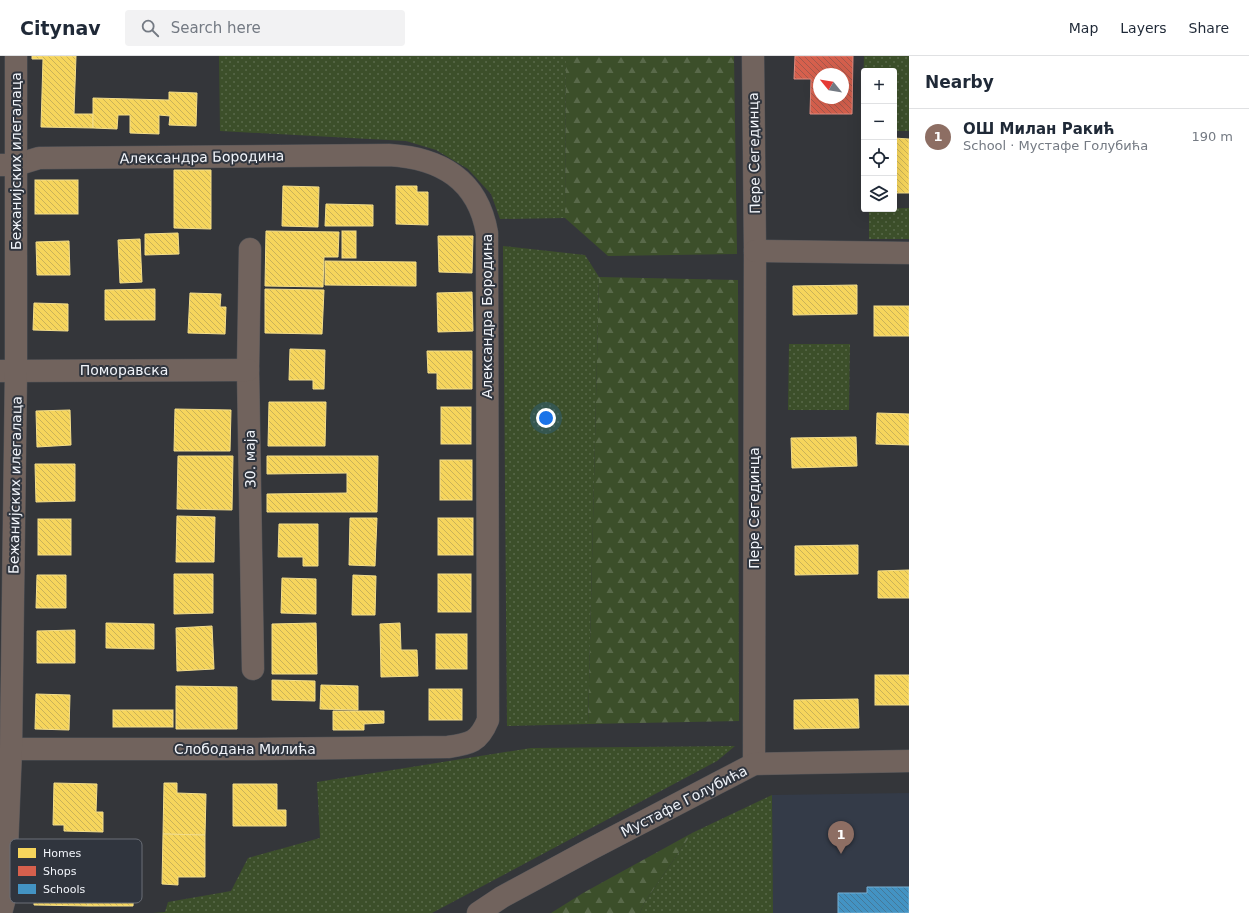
<!DOCTYPE html>
<meta charset="utf-8">
<style>
:root{--surface:#fff;--page:#f2f2f3;--text:#1f2937;--muted:#747a83;--line:#e0e1e3;--accent:#606771}
body{margin:0;font-family:"DejaVu Sans",sans-serif;background:var(--page);color:var(--text)}
.controls{position:absolute;right:12px;top:12px;display:grid;overflow:hidden;border-radius:4px;box-shadow:0 4px 16px #0002}
.controls button{width:36px;height:36px;display:grid;place-items:center;padding:0;border:0;border-bottom:1px solid var(--line);background:var(--surface);color:var(--text);font:20px sans-serif}
.compass{position:absolute;left:813px;top:12px;width:36px;height:36px;border-radius:50%;background:var(--surface);box-shadow:0 4px 16px #0002;rotate:300deg}
.you{position:absolute;left:546px;top:362px;width:14px;height:14px;margin:-10px;border:3px solid #fff;border-radius:50%;background:#1a73e8;box-shadow:0 0 0 6px #1a73e833}
.badge{display:grid;place-items:center;width:26px;height:26px;border-radius:50%;background:var(--accent);color:#fff;font-size:13px;font-weight:700}
.pin{position:absolute;translate:-50% -33px;filter:drop-shadow(0 1px 2px #0008)}
.pin::after{content:'';position:absolute;top:21px;width:14px;height:12px;background:inherit;clip-path:polygon(0 0,100% 0,50% 100%)}
.list{margin:0;padding:0;list-style:none}
h2{display:flex;justify-content:space-between;align-items:center;height:52px;margin:0;padding:0 16px;font-size:17px}
h2 small{font-size:13px;font-weight:400;color:var(--muted)}
.list li{display:grid;grid-template-columns:26px 1fr auto;gap:12px;align-items:center;box-sizing:border-box;height:56px;padding:0 16px;border-top:1px solid var(--line)}
.list b{display:block;font-size:15px;white-space:nowrap}
.list p{margin:0;font-size:13px;white-space:nowrap;color:var(--muted)}
.list em{font-size:13px;font-style:normal;color:var(--muted)}
.icon{flex:none;width:22px;height:22px;fill:none;stroke:currentColor;stroke-width:2;stroke-linecap:round;stroke-linejoin:round}
.map{position:relative;flex:none;width:909px;height:857px;overflow:hidden}
header{display:flex;align-items:center;gap:24px;box-sizing:border-box;height:56px;padding:0 20px;background:var(--surface);border-bottom:1px solid var(--line)}
header strong{font-size:19px}
nav{display:flex;gap:22px;margin-inline-start:auto;font-size:14px}
.search{width:280px;height:36px;background:var(--page);display:flex;align-items:center;gap:10px;box-sizing:border-box;padding:0 14px;border-radius:4px;color:var(--muted);font-size:15px}
main{display:flex}
aside{flex:1;background:var(--surface)}
.map>svg:first-child{display:block}
.built{fill:#343b48}
.grass{fill:url(#grass-dots)}
.forest{fill:url(#forest-firs)}
.homes{fill:url(#homes-back-hatch);stroke:#f4de8b}
.shops{fill:url(#shops-back-hatch);stroke:#de8c81;fill-rule:evenodd}
.schools{fill:url(#schools-back-hatch);stroke:#77b0d4}
.lines{fill:none;stroke-linecap:round;stroke-linejoin:round}
.minor-casing{stroke:#535458;stroke-width:23}
.minor{stroke:#71635d;stroke-width:22}
.labels{text-anchor:middle;dominant-baseline:central;stroke-width:4;stroke-linejoin:round;paint-order:stroke}
.street-label{font-size:14px;fill:#f1f4fa;stroke:#30353e}
.key{fill:#30353e;stroke:#6a6e76;stroke-width:1}
.key-label{font-size:11px;fill:#f1f4fa}
</style>
<header>
<strong>Citynav</strong>
<div class="search"><svg class="icon" aria-label="search" viewBox="0 0 24 24"><circle cx="10" cy="10" r="6"/><path d="M15 15l6 6"/></svg>Search here</div>
<nav><a>Map</a><a>Layers</a><a>Share</a></nav>
</header>
<main>
<div class="map">
<svg width="909" height="857" viewBox="0 0 909 857">
<defs>
<pattern id="grass-dots" width="8" height="8" patternUnits="userSpaceOnUse"><rect width="8" height="8" fill="#3c4f2a"/><path d="M2 2h.1M6 6h.1" fill="none" stroke="#59694a" stroke-width="1.8" stroke-linecap="round"/></pattern>
<pattern id="forest-firs" width="22" height="20" patternUnits="userSpaceOnUse"><rect width="22" height="20" fill="#3c4f2a"/><path d="M5 1l3.5 6h-7zM16 11l3.5 6h-7z" fill="#59694a"/></pattern>
<pattern id="homes-back-hatch" width="6" height="6" patternUnits="userSpaceOnUse"><rect width="6" height="6" fill="#f6d55c"/><path d="M-1 5l2 2M0 0l6 6M5-1l2 2" fill="none" stroke="#cab258"/></pattern>
<pattern id="shops-back-hatch" width="6" height="6" patternUnits="userSpaceOnUse"><rect width="6" height="6" fill="#d6604d"/><path d="M-1 5l2 2M0 0l6 6M5-1l2 2" fill="none" stroke="#a4584c"/></pattern>
<pattern id="schools-back-hatch" width="6" height="6" patternUnits="userSpaceOnUse"><rect width="6" height="6" fill="#4393c3"/><path d="M-1 5l2 2M0 0l6 6M5-1l2 2" fill="none" stroke="#457999"/></pattern>
</defs>
<rect width="100%" height="100%" fill="#34363a"/>
<polygon class="built" points="909,737 909,857 773,857 772,739"/>
<g class="grass">
<polygon points="219,0 566,0 565,162 500,163 491,138 468,113 436,94 406,85 220,75"/>
<polygon points="864,0 909,0 909,75 894,75 894,15 864,15 864,74 862,74"/>
<polygon points="909,152 909,183 869,183 869,153"/>
<polygon points="503,190 585,199 599,221 588,668 507,670"/>
<polygon points="789,288 850,288 849,354 788,354"/>
<polygon points="735,690 717,705 432,857 153,857 165,856 168,846 231,835 248,802 320,782 317,726 531,692"/>
<polygon points="772,739 773,857 640,857 644,847 692,777"/>
</g>
<g class="forest">
<polygon points="566,0 734,0 737,198 608,200 565,162"/>
<polygon points="599,221 738,224 739,665 588,668"/>
<polygon points="692,777 644,847 640,857 551,857 583,837"/>
</g>
<g class="homes">
<polygon points="32,0 76,0 74,58 93,58 93,72 41,71 43,3 32,3"/>
<polygon points="169,36 197,37 196,70 169,69 170,60 159,59 159,78 130,77 130,59 118,59 117,73 93,72 93,42 169,44"/>
<polygon points="894,82 909,83 909,137 894,137"/>
<polygon points="174,114 211,114 211,173 174,172"/>
<rect x="35" y="124" width="43" height="34"/>
<polygon points="283,130 319,131 318,171 282,170"/>
<polygon points="396,130 417,130 417,136 428,136 428,169 396,168"/>
<polygon points="326,148 373,149 373,170 325,170"/>
<polygon points="266,175 339,176 338,201 324,201 323,231 265,230"/>
<rect x="342" y="175" width="14" height="27"/>
<polygon points="178,177 179,198 145,199 145,178"/>
<polygon points="438,180 473,180 472,217 439,216"/>
<polygon points="140,183 142,226 120,227 118,184"/>
<polygon points="69,185 70,219 37,219 36,186"/>
<polygon points="325,205 416,206 416,230 325,229"/>
<polygon points="857,229 857,258 793,259 793,230"/>
<polygon points="155,233 155,264 105,264 105,234"/>
<polygon points="265,233 324,234 322,278 265,277"/>
<polygon points="472,236 473,275 438,276 437,237"/>
<polygon points="190,237 221,238 220,251 226,251 225,278 188,277"/>
<polygon points="34,247 68,248 68,275 33,274"/>
<rect x="874" y="250" width="35" height="30"/>
<polygon points="290,293 325,294 324,333 313,333 313,324 289,324"/>
<polygon points="427,295 472,295 472,333 437,333 437,317 428,317"/>
<polygon points="269,346 326,346 325,390 268,390"/>
<rect x="441" y="351" width="30" height="37"/>
<polygon points="175,353 231,354 230,395 174,395"/>
<polygon points="70,354 71,389 37,391 36,355"/>
<polygon points="877,357 909,358 909,389 876,388"/>
<polygon points="856,381 857,410 792,412 791,382"/>
<polygon points="178,400 233,400 232,454 177,453"/>
<polygon points="267,400 378,400 377,456 267,456 267,438 347,437 347,417 267,418"/>
<rect x="440" y="404" width="32" height="40"/>
<polygon points="35,408 75,408 75,445 36,446"/>
<polygon points="177,460 215,461 214,506 176,506"/>
<polygon points="350,462 377,462 375,510 349,509"/>
<rect x="438" y="462" width="35" height="37"/>
<rect x="38" y="463" width="33" height="36"/>
<polygon points="279,468 318,468 318,510 303,510 303,501 278,501"/>
<polygon points="858,489 858,518 795,519 795,490"/>
<polygon points="909,514 909,542 878,542 878,515"/>
<polygon points="174,518 213,518 213,557 174,558"/>
<rect x="438" y="518" width="33" height="38"/>
<polygon points="37,519 66,519 66,552 36,552"/>
<polygon points="353,519 376,520 375,559 352,559"/>
<polygon points="282,522 316,523 316,558 281,557"/>
<polygon points="106,567 154,568 154,593 106,592"/>
<polygon points="316,567 317,618 272,618 272,568"/>
<polygon points="400,567 401,594 417,594 418,620 381,621 380,568"/>
<polygon points="212,570 214,613 177,615 176,572"/>
<polygon points="75,574 75,607 37,607 37,575"/>
<rect x="436" y="578" width="31" height="35"/>
<rect x="875" y="619" width="34" height="30"/>
<polygon points="272,624 315,625 315,645 272,644"/>
<polygon points="321,629 358,630 358,654 320,653"/>
<polygon points="176,630 237,631 237,673 176,673"/>
<rect x="429" y="633" width="33" height="31"/>
<polygon points="36,638 70,639 69,674 35,673"/>
<polygon points="858,643 859,672 794,673 794,644"/>
<rect x="113" y="654" width="60" height="17"/>
<polygon points="333,655 384,655 384,667 364,668 364,674 333,674"/>
<polygon points="54,727 97,728 96,756 103,756 103,776 64,775 64,769 53,769"/>
<polygon points="164,727 177,727 177,737 206,738 205,779 163,778"/>
<polygon points="233,728 277,728 277,754 286,754 286,770 233,770"/>
<polygon points="163,778 205,779 205,821 178,821 178,829 162,828"/>
<polygon points="44,805 89,806 88,850 34,849 34,838 43,838"/>
<polygon points="89,806 128,806 127,833 134,833 133,850 88,850"/>
</g>
<path class="shops" d="M795,0H853L852,58H810L811,23H794ZM819,18H843V42H819Z"/>
<polygon class="schools" points="867,831 909,831 909,857 838,857 838,837 867,837"/>
<g class="lines">
<defs>
<g id="minor">
<polyline points="753,0 755,195 754,708"/>
<path d="M0,109H16L39,102L389,99C441,102 478,124 487,177L488,664C479,686 470,688 448,691L246,693H11"/>
<polyline points="250,193 248,314 253,613"/>
<polyline points="755,195 909,197"/>
<polyline points="0,315 248,314"/>
<polyline points="1,857 5,842 11,693 16,315 16,0"/>
<polyline points="478,857 502,841 589,794 754,708 909,705"/>
</g>
</defs>
<use href="#minor" class="minor-casing"/>
<use href="#minor" class="minor"/>
</g>
<g class="labels">
<g class="street-label">
<text transform="translate(754 97) rotate(-91)">Пере Сегединца</text>
<text transform="translate(202 101) rotate(-1)">Александра Бородина</text>
<text transform="translate(16 105) rotate(-90)">Бежанијских илегалаца</text>
<text transform="translate(487 260) rotate(-90)">Александра Бородина</text>
<text x="124" y="314">Поморавска</text>
<text transform="translate(250 403) rotate(-91)">30. маја</text>
<text transform="translate(15 429) rotate(-89)">Бежанијских илегалаца</text>
<text transform="translate(754 452) rotate(-90)">Пере Сегединца</text>
<text x="245" y="693">Слободана Милића</text>
<text transform="translate(684 745) rotate(-27)">Мустафе Голубића</text>
</g>
</g>
<rect x="10" y="783" width="132" height="64" rx="6" class="key"/>
<rect x="18" y="792" width="18" height="10" fill="#f6d55c"/>
<rect x="18" y="810" width="18" height="10" fill="#d6604d"/>
<rect x="18" y="828" width="18" height="10" fill="#4393c3"/>
<g class="key-label">
<text x="43" y="801">Homes</text>
<text x="43" y="819">Shops</text>
<text x="43" y="837">Schools</text>
</g>
</svg>
<div class="controls">
<button>+</button>
<button>−</button>
<button><svg class="icon" aria-label="locate" viewBox="0 0 24 24"><circle cx="12" cy="12" r="6"/><path d="M12 2v4M12 18v4M2 12h4M18 12h4"/></svg></button>
<button><svg class="icon" aria-label="layers" viewBox="0 0 24 24"><path d="M12 4l9 5-9 5-9-5zM3 14l9 5 9-5"/></svg></button>
</div>
<svg class="compass" viewBox="-18 -18 36 36"><path d="M0-13l5 13h-10z" fill="#e53935"/><path d="M0 13l5-13h-10z" fill="#747a83"/></svg>
<div class="you"></div>
<div class="pin badge" style="left:841px;top:798px;background:#8d6e63">1</div>
</div>
<aside>
<h2>Nearby<small></small></h2>
<ul class="list">
<li><span class="badge" style="background:#8d6e63">1</span><div><b>ОШ Милан Ракић</b><p>School · Мустафе Голубића</p></div><em>190 m</em></li>
</ul>
</aside>
</main>
